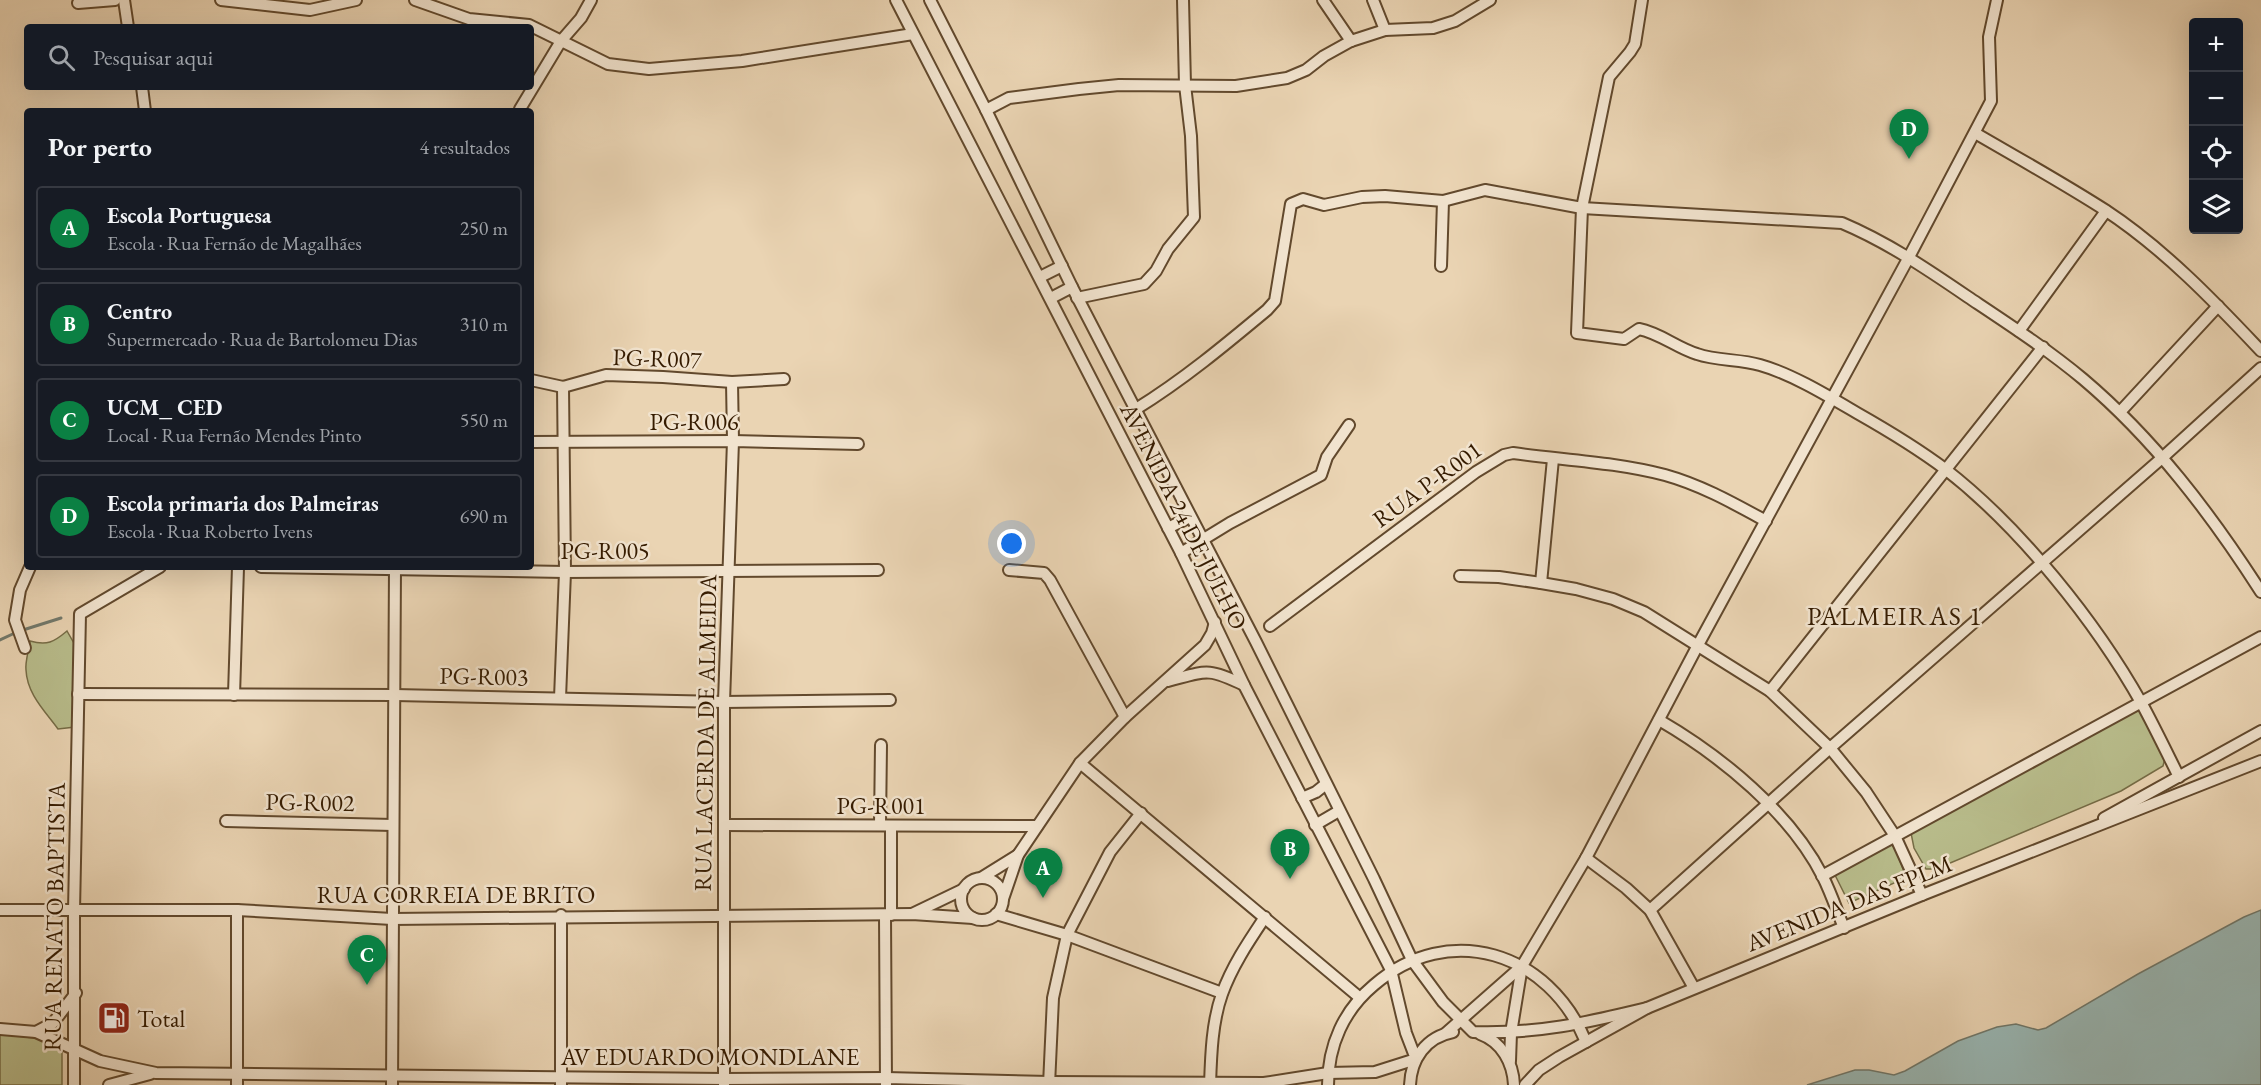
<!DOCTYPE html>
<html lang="pt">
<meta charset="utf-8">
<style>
:root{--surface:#171b24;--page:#20242c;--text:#f1f3f6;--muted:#9ea1a6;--line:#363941;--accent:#0b8043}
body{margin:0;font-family:"EB Garamond",serif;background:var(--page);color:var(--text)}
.controls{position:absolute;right:18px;top:18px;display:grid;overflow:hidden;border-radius:6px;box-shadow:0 6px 24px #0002}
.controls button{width:54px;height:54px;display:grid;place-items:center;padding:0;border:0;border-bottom:2px solid var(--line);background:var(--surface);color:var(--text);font:30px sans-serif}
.you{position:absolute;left:1012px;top:544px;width:21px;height:21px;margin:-15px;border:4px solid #fff;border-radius:50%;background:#1a73e8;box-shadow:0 0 0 9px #1a73e833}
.badge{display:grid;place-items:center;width:39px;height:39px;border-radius:50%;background:var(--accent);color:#fff;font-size:20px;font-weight:700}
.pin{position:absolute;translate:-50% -50px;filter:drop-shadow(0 2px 3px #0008)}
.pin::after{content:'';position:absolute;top:32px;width:21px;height:18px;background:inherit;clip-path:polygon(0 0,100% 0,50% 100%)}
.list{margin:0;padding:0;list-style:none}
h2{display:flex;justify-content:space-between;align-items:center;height:78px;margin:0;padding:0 24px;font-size:26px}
h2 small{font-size:20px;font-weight:400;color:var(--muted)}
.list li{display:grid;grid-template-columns:39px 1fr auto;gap:18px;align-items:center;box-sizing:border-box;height:84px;margin:0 12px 12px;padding:0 12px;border:2px solid var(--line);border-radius:6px}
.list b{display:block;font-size:22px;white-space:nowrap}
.list p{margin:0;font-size:20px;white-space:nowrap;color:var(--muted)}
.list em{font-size:20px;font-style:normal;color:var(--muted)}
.icon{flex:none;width:33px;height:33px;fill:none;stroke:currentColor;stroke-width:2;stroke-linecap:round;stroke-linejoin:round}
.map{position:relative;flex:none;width:2261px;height:1085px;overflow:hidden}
.search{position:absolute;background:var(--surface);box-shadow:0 6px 24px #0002;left:24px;top:24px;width:510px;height:66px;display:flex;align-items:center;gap:15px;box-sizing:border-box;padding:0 21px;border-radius:6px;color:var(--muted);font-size:22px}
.panel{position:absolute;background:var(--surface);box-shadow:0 6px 24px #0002;left:24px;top:108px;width:510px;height:462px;border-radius:6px}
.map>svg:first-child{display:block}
.green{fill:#b8bc8b;stroke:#766c46;stroke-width:1.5}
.water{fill:#99b7b4;stroke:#71796c;stroke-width:1.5}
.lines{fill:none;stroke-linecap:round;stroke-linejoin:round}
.stream{stroke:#71796c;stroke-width:3}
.minor-casing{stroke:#62492d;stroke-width:14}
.minor{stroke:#f1e3ce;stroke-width:10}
.labels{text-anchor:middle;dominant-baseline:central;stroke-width:5;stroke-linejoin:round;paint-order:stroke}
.street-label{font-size:24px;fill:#351b00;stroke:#f1e3ce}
.poi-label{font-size:24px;fill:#351b00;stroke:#f1e3ce;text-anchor:start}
.neighbourhood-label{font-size:26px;letter-spacing:1.5px;fill:#351b00;stroke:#f1e3ce}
</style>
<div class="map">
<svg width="2261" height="1085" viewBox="0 0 2261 1085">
<rect width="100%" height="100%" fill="#ead4b3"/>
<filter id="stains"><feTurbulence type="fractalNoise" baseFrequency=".00333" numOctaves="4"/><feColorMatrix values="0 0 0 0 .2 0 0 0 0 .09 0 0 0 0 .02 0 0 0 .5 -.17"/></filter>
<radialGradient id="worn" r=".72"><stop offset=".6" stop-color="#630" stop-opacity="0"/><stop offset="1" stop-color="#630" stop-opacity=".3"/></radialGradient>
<g class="green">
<path d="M67,631L79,652L75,727L58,729C45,711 27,694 26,670C25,661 29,650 30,641C47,646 54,642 67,631Z"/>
<polygon points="2137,709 2145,713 2166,754 2163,766 2121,791 1936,869 1926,869 1914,848 1911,833"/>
<polygon points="1889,843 1895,848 1905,874 1901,880 1849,903 1835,875"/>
<polygon points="0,1034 51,1040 62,1049 62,1085 0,1085"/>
</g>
<polygon class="water" points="2261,910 2261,1085 1807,1085 1855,1070 1869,1070 1894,1075 1905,1071 1958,1041 1997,1027 2016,1024 2038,1030 2046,1028 2138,974 2244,917"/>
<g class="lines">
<g class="stream">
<polyline points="23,630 61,618"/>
<polyline points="0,640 17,632"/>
</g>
<defs>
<g id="minor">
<polyline points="124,0 128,27"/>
<polyline points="221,0 310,10 356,0"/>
<polyline points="415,0 469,19 529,25 608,64 649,69 742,61 913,34"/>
<path d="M930,0L986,110L1072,287L1256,642L1374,879L1412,960L1443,1002L1473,1032C1538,1034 1585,1023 1647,1008"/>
<polyline points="1323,0 1351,41"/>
<polyline points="1373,0 1385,30"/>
<path d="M1642,0L1635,44L1630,52L1609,77L1582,208L1577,333L1624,339L1639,329C1660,333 1677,348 1697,354C1717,361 1739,359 1760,365C1792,374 1828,396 1857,413C1887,430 1917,448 1945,469C2020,527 2096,622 2142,704C2155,728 2167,753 2179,777"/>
<polyline points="78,3 115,0"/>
<polyline points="142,87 145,111"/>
<polyline points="520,109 561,41 581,18 591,0"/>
<polyline points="986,110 1009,98 1079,89 1119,85 1236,86 1287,78 1306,70 1324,56 1351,41 1385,30 1433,28 1455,21 1490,0"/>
<path d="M1975,133C2018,158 2063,183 2105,210C2163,248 2214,301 2261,351"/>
<polyline points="1441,266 1443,201"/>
<polyline points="1040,277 1062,266"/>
<polyline points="1051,298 1072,287"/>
<polyline points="1077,298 1144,284 1156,271 1168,249 1194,217 1191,136 1185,85 1183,0"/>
<polyline points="2019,331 2106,211"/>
<polyline points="531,380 563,387 606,375 663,377 732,382 784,379"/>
<path d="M1136,409C1183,380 1225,345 1267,310L1275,301L1291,204L1303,199L1324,205L1362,197L1385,196L1443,201L1485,190L1582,208L1842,223C1887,242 1927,269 1968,297C2007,323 2047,349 2083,379C2154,439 2211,514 2261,592"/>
<polyline points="2120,412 2218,306"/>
<polyline points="531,442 733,441 858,444"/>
<polyline points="1168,528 1190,517"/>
<polyline points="1181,553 1230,523 1321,475 1327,457 1349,425"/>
<polyline points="261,567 565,572 878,570"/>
<polyline points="1009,570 1044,573 1050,580 1125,717"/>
<polyline points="1460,576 1499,577 1541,583 1576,589 1613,599 1644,612 1770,691 1830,748 1866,792 1895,836 1922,895"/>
<polyline points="1541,583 1553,459"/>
<path d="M1270,626L1476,472L1504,455L1513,453C1563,460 1615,462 1665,475C1701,485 1733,503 1766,521"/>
<polyline points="25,648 15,620 20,590 30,567"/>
<path d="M1168,681C1206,671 1207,667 1244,685"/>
<polyline points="1770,691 2043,347"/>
<polyline points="78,694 395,695 724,702 890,700"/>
<polyline points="234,695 238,567"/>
<polyline points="560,698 565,572 563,387"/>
<path d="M1659,720C1721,756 1790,812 1823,877C1831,893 1837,911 1844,928"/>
<polyline points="1080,763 1359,997"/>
<polyline points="1302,798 1316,792 1326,784"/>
<polyline points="2104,818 2261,731"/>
<polyline points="226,821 393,825"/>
<polyline points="725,825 1037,826"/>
<polyline points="880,825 881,745"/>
<polyline points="1315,825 1339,811"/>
<polyline points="891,826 891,915"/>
<polyline points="1586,858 1626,888 1650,910 1694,988"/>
<polyline points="1822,876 2261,637"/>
<polyline points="981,878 1018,855"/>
<circle cx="982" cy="899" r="21"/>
<polyline points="1003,899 1018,855 1080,763 1125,717 1205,645 1212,633 1215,622"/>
<polyline points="0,910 237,910 392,919 912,914 973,918"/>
<polyline points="1650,910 1830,748 2162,458 2261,368"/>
<polyline points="912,914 964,889"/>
<polyline points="996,914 1067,935 1222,993"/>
<polyline points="561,915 561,1085"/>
<polyline points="885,915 886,1085"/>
<polyline points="0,1029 36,1032 100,1061 156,1073 724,1079 886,1078 1049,1082 1264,1083 1328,1073 1375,1072 1416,1059 1406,1033 1391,970 1244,685 1181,553 896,0"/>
<polyline points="36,1032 53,1023 76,993"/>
<polyline points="1446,1033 1522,966 1586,858 1698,645 1909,257 1991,101 1989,37 1997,0"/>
<path d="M1480,1034C1502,1042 1513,1063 1514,1085"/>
<polyline points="1510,1061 1511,1033 1522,966"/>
<polyline points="74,1085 74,911 80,614 160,567"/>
<polyline points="109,1085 150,1074"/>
<polyline points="237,1085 237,910"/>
<polyline points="392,1085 395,567"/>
<polyline points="724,1085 724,702 733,441 732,382"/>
<polyline points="1049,1085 1053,998 1067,935 1110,852 1141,813"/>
<path d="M1210,1085C1211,1055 1212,1022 1222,994C1232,966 1249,941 1265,917"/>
<path d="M1328,1085C1328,1045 1344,1010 1374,985C1449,920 1549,952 1586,1042"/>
<path d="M1410,1085C1411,1059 1426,1037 1453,1032"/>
<polyline points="1525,1085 1539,1070 1559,1057 1647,1008 1922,895 2261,761"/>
</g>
</defs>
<use href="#minor" class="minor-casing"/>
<use href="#minor" class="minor"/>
</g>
<defs>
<symbol id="fuel-square" viewBox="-11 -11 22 22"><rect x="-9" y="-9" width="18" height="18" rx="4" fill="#8f2418" stroke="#f1e3ce"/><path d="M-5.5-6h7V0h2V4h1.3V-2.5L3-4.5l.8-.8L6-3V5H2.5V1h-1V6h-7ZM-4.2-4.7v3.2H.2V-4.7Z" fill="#fff"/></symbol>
</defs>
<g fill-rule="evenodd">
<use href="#fuel-square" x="95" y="999" width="38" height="38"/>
</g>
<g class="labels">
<g class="street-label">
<text transform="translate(657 358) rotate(2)">PG-R007</text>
<text x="694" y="421">PG-R006</text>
<text transform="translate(1427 484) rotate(-36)">RUA P-R001</text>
<text transform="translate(1184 516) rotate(63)">AVENIDA 24 DE JULHO</text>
<text x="605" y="550">PG-R005</text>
<text transform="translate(484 676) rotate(1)">PG-R003</text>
<text transform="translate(705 733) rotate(-89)">RUA LACERDA DE ALMEIDA</text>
<text transform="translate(310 802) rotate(1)">PG-R002</text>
<text x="881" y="805">PG-R001</text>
<text x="456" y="894">RUA CORREIA DE BRITO</text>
<text transform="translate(1849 903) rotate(-22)">AVENIDA DAS FPLM</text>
<text transform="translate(54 917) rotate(-89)">RUA RENATO BAPTISTA</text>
<text x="710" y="1056">AV EDUARDO MONDLANE</text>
</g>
<g class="poi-label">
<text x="137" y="1018">Total</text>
</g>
<g class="neighbourhood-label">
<text x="1895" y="616">PALMEIRAS 1</text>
</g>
</g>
<rect width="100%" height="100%" filter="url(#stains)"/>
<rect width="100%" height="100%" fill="url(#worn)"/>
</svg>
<div class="controls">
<button>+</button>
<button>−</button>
<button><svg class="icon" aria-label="locate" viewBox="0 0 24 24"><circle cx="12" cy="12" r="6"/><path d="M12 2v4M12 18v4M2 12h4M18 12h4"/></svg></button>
<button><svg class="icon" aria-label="layers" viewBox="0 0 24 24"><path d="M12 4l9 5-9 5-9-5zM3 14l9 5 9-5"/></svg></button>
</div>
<div class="you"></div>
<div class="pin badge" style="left:1043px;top:898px">A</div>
<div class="pin badge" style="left:1290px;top:879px">B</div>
<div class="pin badge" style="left:367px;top:985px">C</div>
<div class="pin badge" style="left:1909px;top:159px">D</div>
<div class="search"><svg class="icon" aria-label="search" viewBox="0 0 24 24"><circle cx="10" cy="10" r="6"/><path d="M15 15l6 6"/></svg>Pesquisar aqui</div>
<section class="panel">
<h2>Por perto<small>4 resultados</small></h2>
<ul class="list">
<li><span class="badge">A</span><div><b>Escola Portuguesa</b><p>Escola · Rua Fernão de Magalhães</p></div><em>250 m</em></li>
<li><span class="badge">B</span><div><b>Centro</b><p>Supermercado · Rua de Bartolomeu Dias</p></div><em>310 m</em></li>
<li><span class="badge">C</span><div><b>UCM_ CED</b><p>Local · Rua Fernão Mendes Pinto</p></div><em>550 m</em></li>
<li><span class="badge">D</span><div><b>Escola primaria dos Palmeiras</b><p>Escola · Rua Roberto Ivens</p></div><em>690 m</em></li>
</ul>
</section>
</div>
